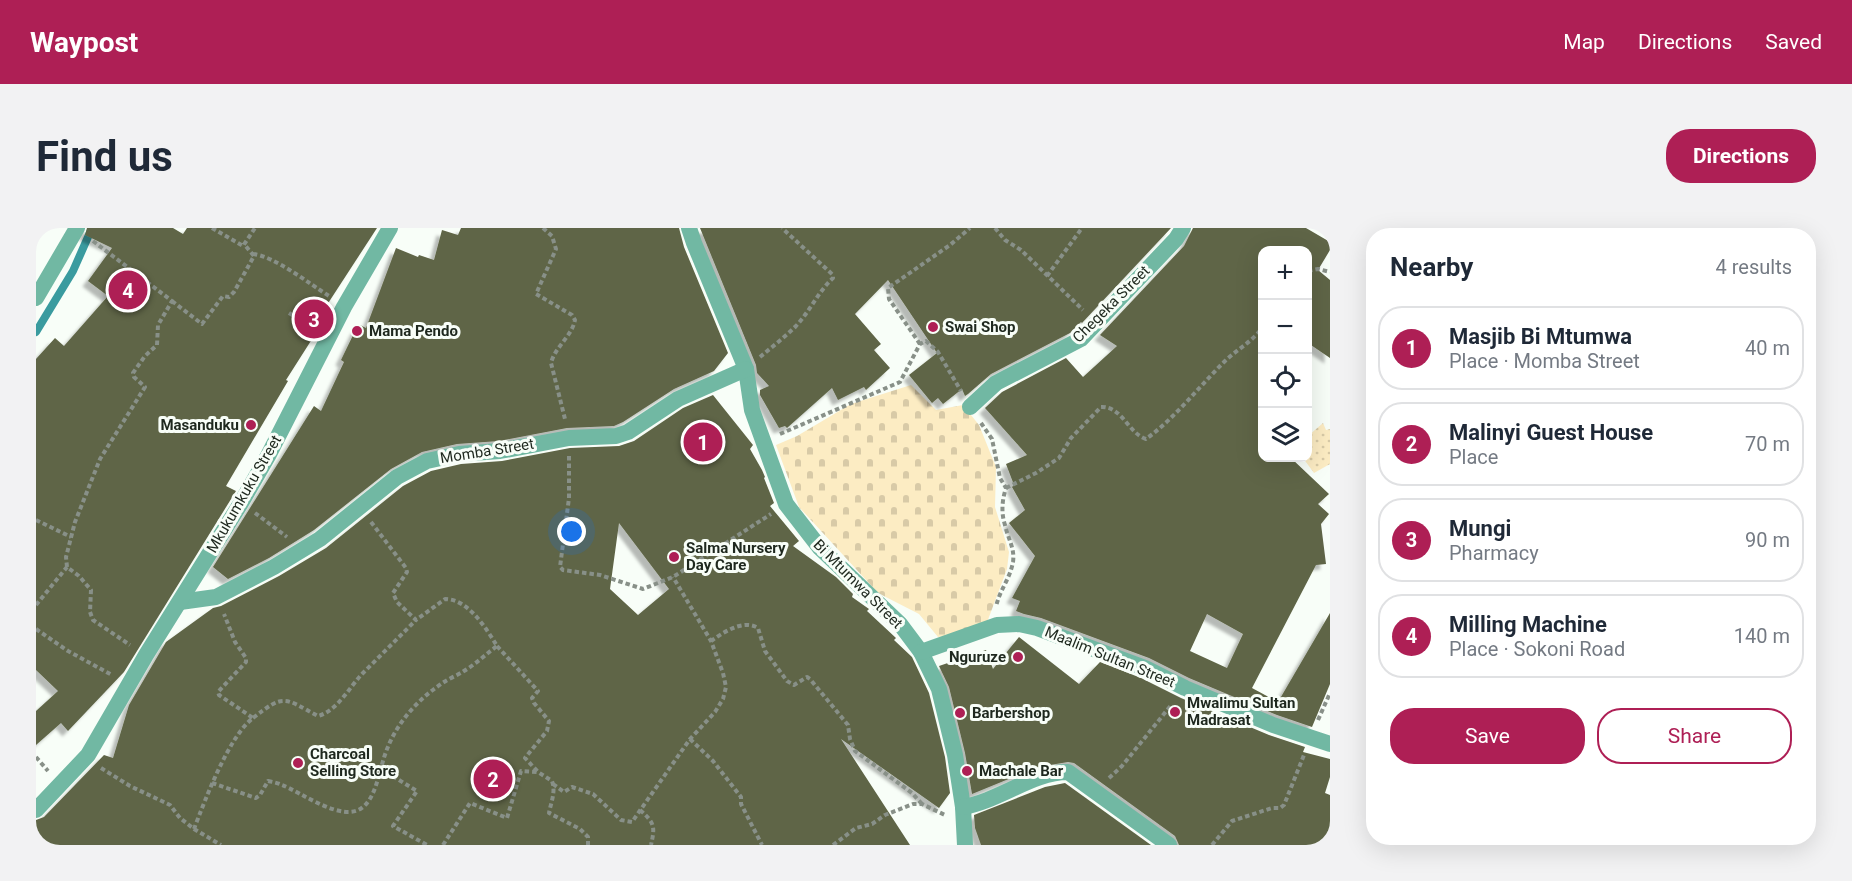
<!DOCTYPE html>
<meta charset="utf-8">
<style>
:root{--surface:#fff;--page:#f2f2f3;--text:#1f2937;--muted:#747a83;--line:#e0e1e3;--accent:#ae1f55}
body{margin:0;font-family:Roboto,sans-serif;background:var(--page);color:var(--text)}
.controls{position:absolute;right:18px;top:18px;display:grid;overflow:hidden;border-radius:12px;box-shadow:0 6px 24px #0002}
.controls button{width:54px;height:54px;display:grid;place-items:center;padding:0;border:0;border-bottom:2px solid var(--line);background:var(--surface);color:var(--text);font:30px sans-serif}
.you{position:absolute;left:536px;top:304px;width:21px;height:21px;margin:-15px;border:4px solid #fff;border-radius:50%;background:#1a73e8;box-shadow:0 0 0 9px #1a73e833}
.badge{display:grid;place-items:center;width:39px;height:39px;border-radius:50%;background:var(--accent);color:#fff;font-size:20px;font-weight:700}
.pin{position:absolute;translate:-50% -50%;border:3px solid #fff;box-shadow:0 2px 6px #0006}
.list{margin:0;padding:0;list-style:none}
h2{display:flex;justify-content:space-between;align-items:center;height:78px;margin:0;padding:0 24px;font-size:26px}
h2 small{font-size:20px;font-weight:400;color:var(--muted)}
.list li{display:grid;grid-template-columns:39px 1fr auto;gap:18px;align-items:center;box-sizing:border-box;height:84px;margin:0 12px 12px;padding:0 12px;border:2px solid var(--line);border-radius:24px}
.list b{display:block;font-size:22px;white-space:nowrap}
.list p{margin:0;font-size:20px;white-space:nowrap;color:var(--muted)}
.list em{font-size:20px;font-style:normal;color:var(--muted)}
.actions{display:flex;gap:12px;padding:18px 24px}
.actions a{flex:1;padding:14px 0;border:2px solid var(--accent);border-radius:24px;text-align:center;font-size:21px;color:var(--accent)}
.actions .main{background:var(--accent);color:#fff}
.icon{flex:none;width:33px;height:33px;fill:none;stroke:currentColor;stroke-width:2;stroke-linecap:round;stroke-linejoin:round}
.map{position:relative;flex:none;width:1294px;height:617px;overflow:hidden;border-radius:24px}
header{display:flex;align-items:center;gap:36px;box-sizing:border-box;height:84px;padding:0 30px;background:var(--accent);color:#fff}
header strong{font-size:28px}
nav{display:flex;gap:33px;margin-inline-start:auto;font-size:21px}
.intro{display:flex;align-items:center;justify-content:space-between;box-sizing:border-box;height:144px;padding:0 36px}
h1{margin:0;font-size:42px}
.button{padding:15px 27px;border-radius:24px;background:var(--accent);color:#fff;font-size:21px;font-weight:700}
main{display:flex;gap:36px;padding:0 36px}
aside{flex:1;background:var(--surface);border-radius:24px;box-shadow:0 6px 24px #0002}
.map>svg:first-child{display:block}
.grass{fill:url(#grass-dots)}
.cemetery{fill:url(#cemetery-stones)}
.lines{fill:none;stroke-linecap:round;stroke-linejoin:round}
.stream{stroke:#3a9b9f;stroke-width:8}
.building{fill:#5f6546;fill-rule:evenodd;filter:url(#shadow)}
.path{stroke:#889088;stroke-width:4;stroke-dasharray:4.5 3;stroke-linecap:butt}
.minor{stroke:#71b8a3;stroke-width:16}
.poi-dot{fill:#ae1f55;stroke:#f8fef8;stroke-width:2}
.labels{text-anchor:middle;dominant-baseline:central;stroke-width:6;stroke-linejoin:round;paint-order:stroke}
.street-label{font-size:15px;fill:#1e281e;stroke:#f8fef8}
.poi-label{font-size:15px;font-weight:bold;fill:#1e281e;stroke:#f8fef8;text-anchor:start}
</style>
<header>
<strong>Waypost</strong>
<nav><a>Map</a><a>Directions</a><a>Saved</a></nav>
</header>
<div class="intro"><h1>Find us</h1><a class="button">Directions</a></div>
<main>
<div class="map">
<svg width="1294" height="617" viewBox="0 0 1294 617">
<defs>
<pattern id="grass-dots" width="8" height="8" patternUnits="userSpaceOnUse" patternTransform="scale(1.5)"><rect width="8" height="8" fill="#fcecc3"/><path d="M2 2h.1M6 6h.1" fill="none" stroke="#d8caa7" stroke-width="1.8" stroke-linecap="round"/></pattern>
<pattern id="cemetery-stones" width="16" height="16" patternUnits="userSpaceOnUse" patternTransform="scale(1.5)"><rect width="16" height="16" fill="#fcecc3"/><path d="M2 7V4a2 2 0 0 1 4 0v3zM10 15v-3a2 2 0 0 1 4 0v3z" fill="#d8caa7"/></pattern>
<filter id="shadow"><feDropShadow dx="-5.5" dy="5.5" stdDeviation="1.5" flood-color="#0004"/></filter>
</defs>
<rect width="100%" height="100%" fill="#f8fef8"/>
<polygon class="grass" points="1287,195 1290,202 1294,201 1294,236 1278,245 1267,230 1272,230 1272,208"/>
<polygon class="cemetery" points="875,157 900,182 927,177 943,197 960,239 959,279 973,324 971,341 950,397 933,405 902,409 883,386 842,365 763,279 740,217 761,208 815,176"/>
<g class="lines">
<polyline class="stream" points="0,104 37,43 56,0"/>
</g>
<g class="building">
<polygon points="51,0 137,0 147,6 151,0 341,0 287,83 292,86 250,152 252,153 190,258 200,263 88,444 32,503 25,495 0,517 0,483 22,463 0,442 0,131 19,110 28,118 72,68 52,53 76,20 49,7"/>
<polygon points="425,0 643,0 648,19 692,125 678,143 638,161 587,194 578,198 531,200 463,213 421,216 386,224 355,241 278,302 233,330 192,351 177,339 278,178 285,183 308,134 305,132 320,101 324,97 330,100 360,20 382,29 383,27 398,32 406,2 422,7"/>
<polygon points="664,0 1135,0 1046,95 1045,94 1034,105 955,146 932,166 929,168 926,161 907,176 902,170 896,175 873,147 901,125 852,52 819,86 845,116 838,122 854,140 830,162 828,159 802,172 796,160 751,200 749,198 743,200 724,167 724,162 733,158 721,145 720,137"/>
<path d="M1157,0H1270L1294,14V22L1282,42L1294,52V130L1272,115V22H1227V230H1255L1293,266L1282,276L1293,286L1285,296L1290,336L1280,337L1216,460L1242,474L1294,385V456L1276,499L1241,487L1153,450L1113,430L1005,390L988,386L980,383L984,373L976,370L999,328L973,295L989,282L976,259L978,257L970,236L991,227L949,180L966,164L1030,130L1047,149L1081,118L1064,107L1148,18ZM1171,386L1207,406L1191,440L1154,423Z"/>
<path d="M677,167L717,217L714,221L726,242L729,249L728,250L738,275L734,278L763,313L757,318L800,349L817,366L816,369L833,381L831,383L860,410L858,412L876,429L893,465L909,529L914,565L903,580L805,511L874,617H0V592L8,589L68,527L77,530L93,477L130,414L177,380L185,378L243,348L290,320L367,258L395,243L425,236L466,233L534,220L583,218L598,213L647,180ZM583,295L633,361L602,387L574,361Z"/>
<polygon points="983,409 1043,456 1064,434 1105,450 1145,470 1233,507 1269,519 1267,524 1294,531 1294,549 1289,565 1294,567 1294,617 1143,617 1139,608 1038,535 1032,534 1002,539 936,566 929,525 913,459 903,438 950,422 957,441"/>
<polygon points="1029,555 1115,617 945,617 939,600 938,587 1009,559"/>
</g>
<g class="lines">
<g class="path">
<polyline points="176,0 207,18 219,0"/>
<path d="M507,0L516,8L520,21L500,66L536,87L539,92C536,108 519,119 515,135L529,191"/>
<polyline points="959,0 969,12 985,22 1047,82"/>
<polyline points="57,13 136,73 122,97 121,117 109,128 97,145 98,149 109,159 64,231 39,294 30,329 31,339 43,348 55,362 54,384 57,392 94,417"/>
<path d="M217,26C238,28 274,56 293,68"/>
<polyline points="1272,43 1282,41 1294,44"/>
<polyline points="1011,48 1046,0"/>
<polyline points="136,73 166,96 187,68 193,69 198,64 218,28 208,16"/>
<polyline points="253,85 277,100"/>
<polyline points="884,116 853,71 852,60 914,17 934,0"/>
<path d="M724,129C736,119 749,109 760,98C774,83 782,64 797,50V47L746,0"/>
<path d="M945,195L956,211L964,250L970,260C966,272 965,285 969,297C972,311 979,320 977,334C974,351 963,363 960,379"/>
<polyline points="744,206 864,154 884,116 890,113 902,124 925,163"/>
<polyline points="533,228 533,270 524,339 527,342 564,347 607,361 637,349 735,286"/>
<path d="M970,260L1000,245L1023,230L1035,210L1065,179C1086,178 1092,205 1110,211C1139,190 1162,160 1188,134C1200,122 1216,114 1226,100"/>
<polyline points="219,285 251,309"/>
<polyline points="0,292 35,309"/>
<path d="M335,294L370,340L371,344L357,365L361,374L380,392L409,371C432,371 450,400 461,418C450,426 440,436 428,443C422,447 414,450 408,454C376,475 353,504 345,541L381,563L357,598L391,617"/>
<polyline points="0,377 31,339"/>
<polyline points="0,401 32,423 76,447"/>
<path d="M675,413C688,404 707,391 722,400L729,423L751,453L758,457L771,449L774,451L812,497L814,511L819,523L876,565L886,576"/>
<path d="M461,418L502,463L496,470L498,475L513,493L511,503L489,530L502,544L516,553C520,564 515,574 513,585L544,601L552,609V617"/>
<path d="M217,490C249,465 248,470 282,488C301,483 313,460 326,446C344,428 362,410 380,392"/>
<polyline points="1282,492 1294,465"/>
<polyline points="654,511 677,533 705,569 705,576 726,617"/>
<polyline points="0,529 12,543"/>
<polyline points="65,540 94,558 134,577 144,590 158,601 185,617"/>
<polyline points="1073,550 1086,538 1136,476"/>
<path d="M176,555L220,570L224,567L232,553C237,554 242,555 246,557C265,564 307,596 327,579C338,570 341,553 345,541"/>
<polyline points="517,556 528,564 536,559 557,566 585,592 596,594 654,511 679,484 687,471 690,459 687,445 675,413 637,349"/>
<path d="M604,582C619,595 619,599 615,617"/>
<path d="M158,601C169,572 193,508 217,490L183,467L182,464L210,434V430L199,414L188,386"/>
<polyline points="407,617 434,575 471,590 485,543 501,544"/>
<polyline points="797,617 820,600 836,596 849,587 877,576 886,576 909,587"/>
<polyline points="1176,617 1196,593 1236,580 1244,580 1248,577 1268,527"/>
</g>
<g class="minor">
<polyline points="653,0 658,15 710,141 716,182 750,276 784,320 864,396 885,424 903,461 919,527 927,579 929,617"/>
<polyline points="0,70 41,0"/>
<polyline points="934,179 960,155 1045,111 1140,11 1147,0"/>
<polyline points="144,374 180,369 238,339 284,311 361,249 391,233 423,226 464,223 533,210 580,208 592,204 642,171 710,141"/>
<polyline points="885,424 961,397 983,396 1001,400 1109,440 1149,460 1237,497 1294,516"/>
<path d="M927,579C963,573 997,544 1032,544L1133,617"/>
<polyline points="0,582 52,527 110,427 205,275 232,228 308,79 354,0"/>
</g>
</g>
<g class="poi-dot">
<circle cx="897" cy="99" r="6"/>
<circle cx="321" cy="103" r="6"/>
<circle cx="215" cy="197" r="6"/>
<circle cx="638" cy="329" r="6"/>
<circle cx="982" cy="429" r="6"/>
<circle cx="1139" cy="484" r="6"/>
<circle cx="924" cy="485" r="6"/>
<circle cx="262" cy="535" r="6"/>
<circle cx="931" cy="543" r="6"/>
</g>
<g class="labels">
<g class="street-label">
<text transform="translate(1075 76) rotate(-45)">Chegeka Street</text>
<text transform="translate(451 223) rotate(-9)">Momba Street</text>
<text transform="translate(208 266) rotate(-60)">Mkukumkuku Street</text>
<text transform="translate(822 356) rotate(45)">Bi Mtumwa Street</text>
<text transform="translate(1074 429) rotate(22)">Maalim Sultan Street</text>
</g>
<g class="poi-label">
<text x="909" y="99">Swai Shop</text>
<text x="333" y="103">Mama Pendo</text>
<text x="203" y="197" text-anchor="end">Masanduku</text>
<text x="650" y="320">Salma Nursery<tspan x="650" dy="17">Day Care</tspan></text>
<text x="970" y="429" text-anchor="end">Nguruze</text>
<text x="1151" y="475">Mwalimu Sultan<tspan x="1151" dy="17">Madrasat</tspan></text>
<text x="936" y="485">Barbershop</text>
<text x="274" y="526">Charcoal<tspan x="274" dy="17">Selling Store</tspan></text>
<text x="943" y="543">Machale Bar</text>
</g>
</g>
</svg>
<div class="controls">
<button>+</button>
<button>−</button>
<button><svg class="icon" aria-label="locate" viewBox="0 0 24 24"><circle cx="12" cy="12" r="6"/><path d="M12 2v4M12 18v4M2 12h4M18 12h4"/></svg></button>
<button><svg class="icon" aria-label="layers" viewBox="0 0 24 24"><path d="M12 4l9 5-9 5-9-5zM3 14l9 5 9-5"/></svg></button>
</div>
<div class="you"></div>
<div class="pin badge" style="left:667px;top:214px">1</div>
<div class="pin badge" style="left:457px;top:551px">2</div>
<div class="pin badge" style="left:278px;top:91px">3</div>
<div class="pin badge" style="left:92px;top:62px">4</div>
</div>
<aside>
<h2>Nearby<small>4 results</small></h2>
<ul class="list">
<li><span class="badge">1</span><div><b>Masjib Bi Mtumwa</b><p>Place · Momba Street</p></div><em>40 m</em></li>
<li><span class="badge">2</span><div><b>Malinyi Guest House</b><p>Place</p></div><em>70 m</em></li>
<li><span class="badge">3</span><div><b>Mungi</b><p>Pharmacy</p></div><em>90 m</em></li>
<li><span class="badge">4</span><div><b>Milling Machine</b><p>Place · Sokoni Road</p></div><em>140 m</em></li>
</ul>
<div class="actions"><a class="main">Save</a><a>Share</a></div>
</aside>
</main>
